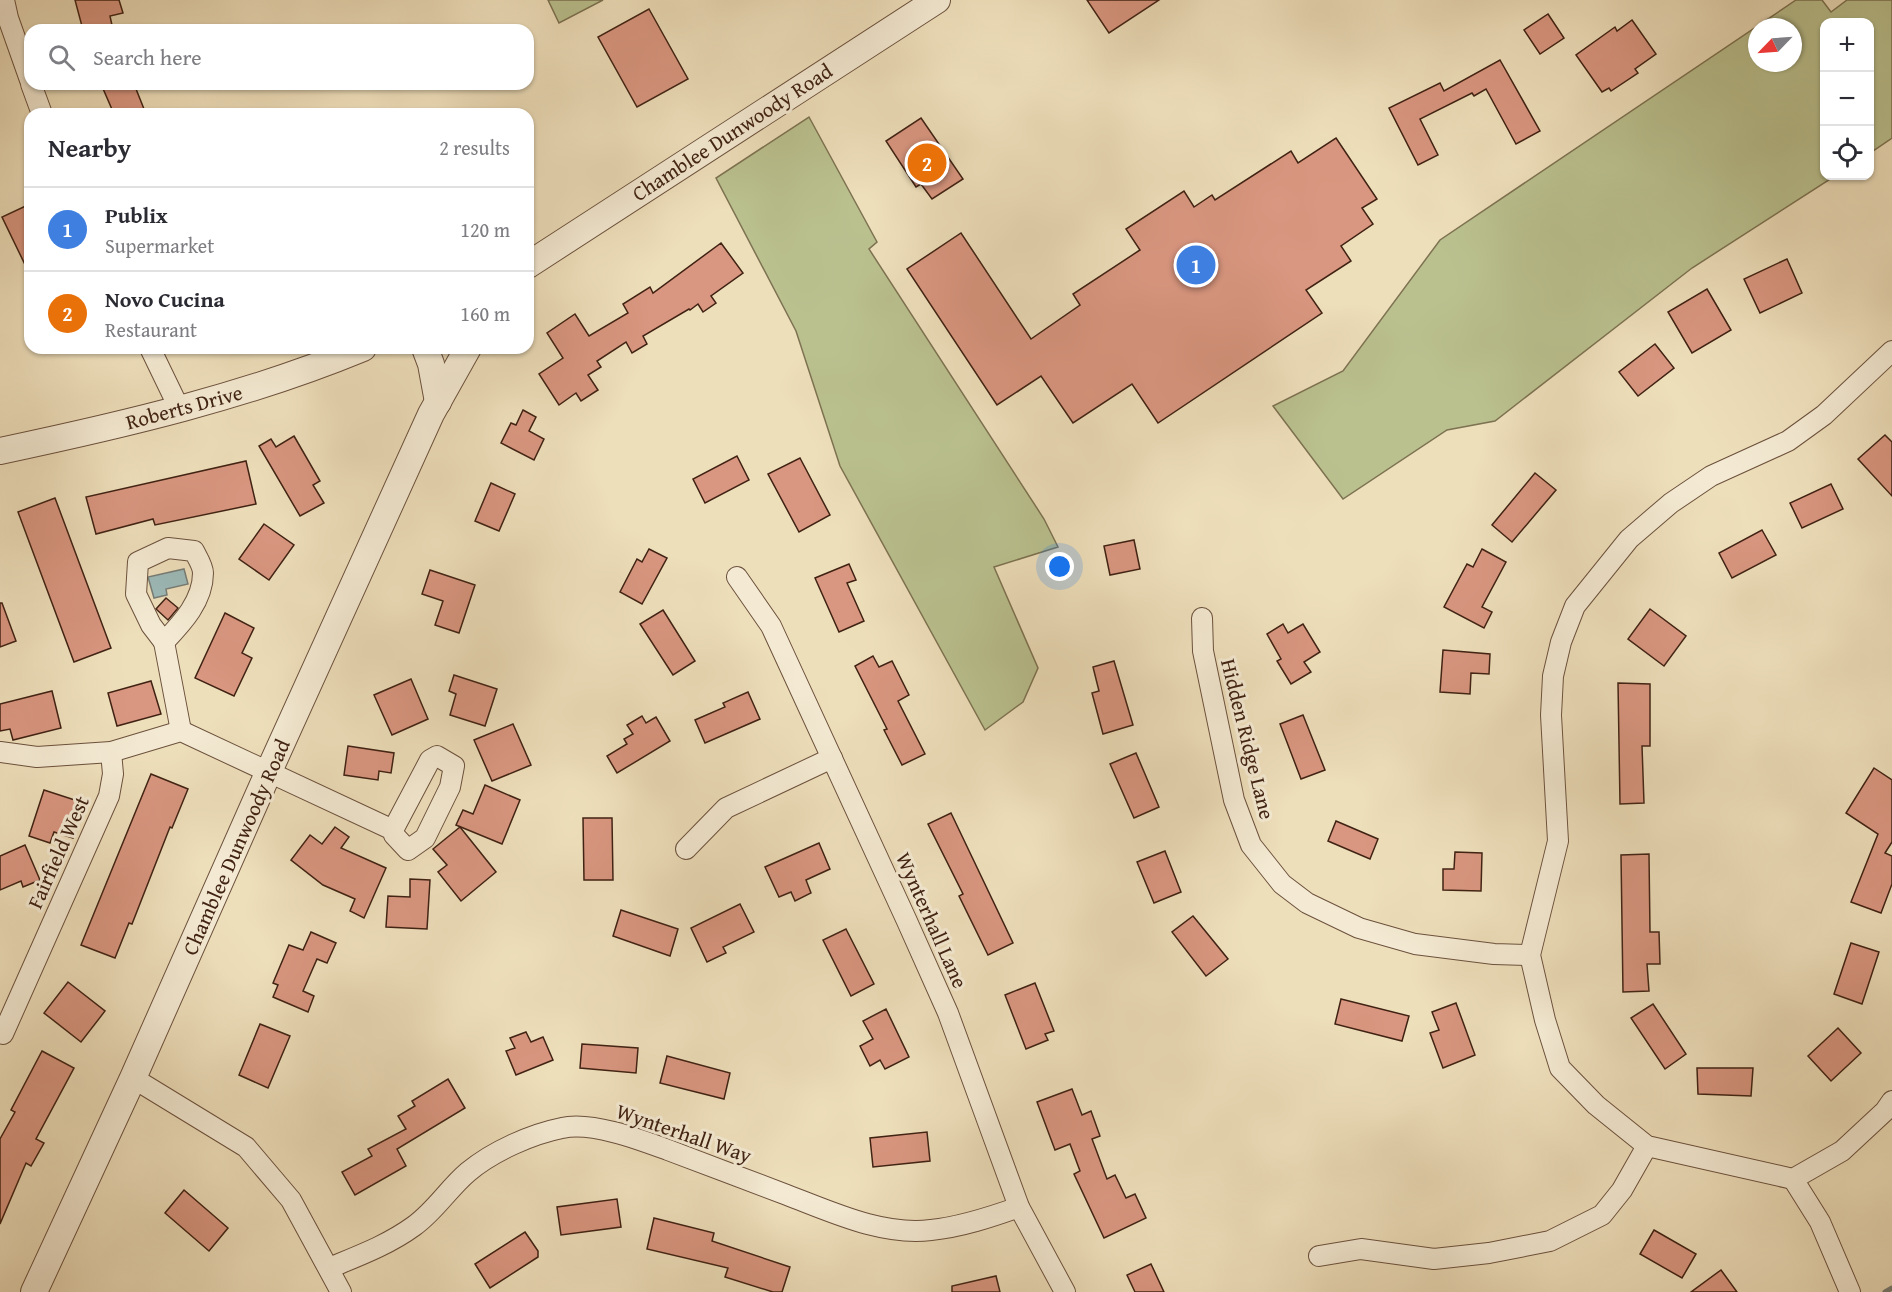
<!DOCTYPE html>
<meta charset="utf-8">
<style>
:root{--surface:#fff;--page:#f2f2f3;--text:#2b2b33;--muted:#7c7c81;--line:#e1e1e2;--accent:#d93025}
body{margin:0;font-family:"Gentium Book Plus",serif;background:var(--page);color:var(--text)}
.controls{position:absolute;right:18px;top:18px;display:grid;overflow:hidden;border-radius:12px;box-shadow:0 2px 4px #0004}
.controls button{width:54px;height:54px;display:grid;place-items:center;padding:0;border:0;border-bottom:2px solid var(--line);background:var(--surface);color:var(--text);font:30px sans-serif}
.compass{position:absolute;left:1748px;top:18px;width:54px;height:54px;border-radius:50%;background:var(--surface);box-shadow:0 2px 4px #0004;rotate:245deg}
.you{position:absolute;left:1060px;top:567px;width:21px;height:21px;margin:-15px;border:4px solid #fff;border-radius:50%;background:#1a73e8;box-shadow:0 0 0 9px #1a73e833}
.badge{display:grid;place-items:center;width:39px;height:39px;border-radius:50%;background:var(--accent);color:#fff;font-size:20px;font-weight:700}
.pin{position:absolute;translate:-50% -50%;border:3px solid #fff;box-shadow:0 2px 6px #0006}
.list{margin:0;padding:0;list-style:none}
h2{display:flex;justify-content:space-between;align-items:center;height:78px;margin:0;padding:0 24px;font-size:26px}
h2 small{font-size:20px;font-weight:400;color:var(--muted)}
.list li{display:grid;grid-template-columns:39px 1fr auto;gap:18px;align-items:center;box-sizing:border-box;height:84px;padding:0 24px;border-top:2px solid var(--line)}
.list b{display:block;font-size:22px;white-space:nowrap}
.list p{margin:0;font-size:20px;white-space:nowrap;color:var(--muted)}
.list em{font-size:20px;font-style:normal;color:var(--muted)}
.icon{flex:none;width:33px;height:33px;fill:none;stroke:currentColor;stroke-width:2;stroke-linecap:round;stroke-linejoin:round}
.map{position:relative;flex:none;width:1892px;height:1292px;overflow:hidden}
.search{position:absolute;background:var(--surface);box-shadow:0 2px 4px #0004;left:24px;top:24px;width:510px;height:66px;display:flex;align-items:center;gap:15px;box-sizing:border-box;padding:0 21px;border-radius:18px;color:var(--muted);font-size:22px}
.panel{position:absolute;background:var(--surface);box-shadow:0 2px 4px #0004;left:24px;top:108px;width:510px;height:246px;border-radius:18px}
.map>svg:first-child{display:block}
.green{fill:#bac18f;stroke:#7d7251;stroke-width:1.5;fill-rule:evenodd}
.water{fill:#9cbab9;stroke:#777d77;stroke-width:1.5}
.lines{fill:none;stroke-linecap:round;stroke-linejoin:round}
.stream{stroke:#777d77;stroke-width:5}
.building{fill:#d99680;stroke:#402213;stroke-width:1.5}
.minor-casing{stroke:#6c513d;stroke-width:22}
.tertiary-casing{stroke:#6c513d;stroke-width:28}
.minor{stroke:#f4ead3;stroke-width:20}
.tertiary{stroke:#f4ead3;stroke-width:26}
.labels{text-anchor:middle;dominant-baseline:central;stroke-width:6;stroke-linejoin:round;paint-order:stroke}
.street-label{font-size:21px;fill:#402213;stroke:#f4ead3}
</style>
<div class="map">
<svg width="1892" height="1292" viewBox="0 0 1892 1292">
<rect width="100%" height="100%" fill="#eedfbb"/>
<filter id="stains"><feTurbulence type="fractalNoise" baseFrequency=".00333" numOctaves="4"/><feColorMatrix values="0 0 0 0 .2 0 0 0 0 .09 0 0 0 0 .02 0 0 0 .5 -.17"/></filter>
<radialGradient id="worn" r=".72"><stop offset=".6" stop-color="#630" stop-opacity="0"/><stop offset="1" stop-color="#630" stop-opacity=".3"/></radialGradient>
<g class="green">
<polygon points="548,0 603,0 559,23"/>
<path d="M1796,0H1822L1831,12L1847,0H1892V138L1870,153V22H1824V176H1835L1692,268L1495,421L1447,430L1343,499L1273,406L1343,371L1440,240ZM1757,27H1793V63H1757Z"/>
<polygon points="809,117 877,242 869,249 1044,519 1058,547 994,567 1038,668 1023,702 985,730 840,466 796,331 716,178"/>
</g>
<polygon class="water" points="184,569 188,584 166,589 167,595 154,598 148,577"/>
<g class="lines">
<polyline class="stream" points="1885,1292 1892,1288"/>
</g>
<g class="building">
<polygon points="75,0 119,0 123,13 110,16 113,30 83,30"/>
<polygon points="1087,0 1159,0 1109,33"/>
<polygon points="649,9 688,79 637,107 598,37"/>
<polygon points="1548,14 1564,38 1540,54 1524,30"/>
<polygon points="1632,20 1656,54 1635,69 1638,73 1611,91 1609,88 1602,92 1576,55 1615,27 1617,31"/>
<polygon points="1500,60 1540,131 1516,144 1486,89 1474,96 1472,93 1420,119 1438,155 1418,165 1389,108 1440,83 1444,91"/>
<polygon points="101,84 134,84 146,114 114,114"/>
<polygon points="921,118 963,179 932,199 921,184 916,187 886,141"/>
<polygon points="1336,138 1377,199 1362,208 1373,224 1341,246 1351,261 1306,290 1322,313 1158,423 1132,384 1073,423 1041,376 997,405 907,269 961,233 1031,339 1080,305 1073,294 1140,250 1126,229 1184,191 1194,207 1212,195 1215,200 1291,151 1298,163"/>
<polygon points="30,204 30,275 2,217"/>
<polygon points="721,243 743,273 711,296 716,303 703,312 698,304 690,310 689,309 643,336 647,344 632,353 626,342 597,361 601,367 588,375 598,390 581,401 576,393 559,405 539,374 563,358 547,333 575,314 589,336 628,313 623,304 650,287 653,293"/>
<polygon points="1787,259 1802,293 1760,313 1744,279"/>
<polygon points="1707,289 1731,330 1692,353 1668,312"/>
<polygon points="1655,344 1674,368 1638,396 1619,372"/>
<polygon points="523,410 536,417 529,431 544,439 534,460 501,443 511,423 516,425"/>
<polygon points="1885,435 1892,442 1892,496 1858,459"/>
<polygon points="294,436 320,481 313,485 324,503 300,516 259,446 271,439 276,447"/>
<polygon points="737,456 749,480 705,503 693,479"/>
<polygon points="800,458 830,515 799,532 768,474"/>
<polygon points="246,461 256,504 155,525 153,519 96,534 86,497"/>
<polygon points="1535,473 1556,490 1512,542 1492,525"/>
<polygon points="491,483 515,494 499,531 475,521"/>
<polygon points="1831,484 1843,509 1802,528 1790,503"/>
<polygon points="55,498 111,648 74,662 18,512"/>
<polygon points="264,524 294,545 269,580 239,559"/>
<polygon points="1762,530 1776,555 1732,578 1719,553"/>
<polygon points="1134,540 1140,569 1110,575 1104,546"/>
<polygon points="649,549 667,558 642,604 620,592 637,559 642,562"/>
<polygon points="1482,549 1506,562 1482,607 1492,612 1484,628 1444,607 1467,564 1473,567"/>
<polygon points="849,564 856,580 847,583 864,621 839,632 815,578"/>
<polygon points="430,570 475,585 459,633 435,625 443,601 422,594"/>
<polygon points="166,598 178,608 168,620 156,609"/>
<polygon points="0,603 2,603 16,641 0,647"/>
<polygon points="1650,609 1686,636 1664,666 1628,639"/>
<polygon points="663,610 695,661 673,675 640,624"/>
<polygon points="225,613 254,628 242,653 252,658 234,696 195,678"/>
<polygon points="1283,624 1288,633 1303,624 1320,652 1304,662 1311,672 1291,684 1277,661 1281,659 1267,634"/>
<polygon points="1443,650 1490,654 1489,674 1471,673 1470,694 1440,692"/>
<polygon points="873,656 879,667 892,661 909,695 898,701 925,754 902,765 884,730 887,729 855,666"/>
<polygon points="1114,661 1133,725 1103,734 1092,693 1099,691 1093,667"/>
<polygon points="454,675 497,689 485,726 450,715 456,694 449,691"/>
<polygon points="411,679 428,719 392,735 374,695"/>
<polygon points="151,681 161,714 117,726 108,693"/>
<polygon points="1618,683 1650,684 1650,746 1642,746 1644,803 1620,804"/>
<polygon points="52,691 61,728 13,740 10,729 0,731 0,704"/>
<polygon points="748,692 760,719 705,743 695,720 725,707 723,703"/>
<polygon points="1303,715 1325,770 1301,779 1280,724"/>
<polygon points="642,716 646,723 656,717 670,741 617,773 607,756 627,744 624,739 633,734 627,725"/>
<polygon points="513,724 531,765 492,781 474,740"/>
<polygon points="348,746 394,753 391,773 379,771 378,780 344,775"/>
<polygon points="1136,753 1159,807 1134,818 1110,764"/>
<polygon points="1874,768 1892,780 1892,842 1885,853 1892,856 1892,884 1881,913 1851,902 1878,834 1846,813"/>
<polygon points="151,774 188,789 172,828 170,827 132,924 129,923 115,958 81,945"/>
<polygon points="485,785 520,800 502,844 456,825 463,810 473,814"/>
<polygon points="44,790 84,803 73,838 54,832 50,843 29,836"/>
<polygon points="951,813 1013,943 988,955 959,896 963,894 928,824"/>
<polygon points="583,818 612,818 613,880 584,880"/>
<polygon points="1336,821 1378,839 1370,859 1328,841"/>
<polygon points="335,827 349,837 341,848 386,868 364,918 350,911 355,899 323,885 291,860 310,835 322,844"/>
<polygon points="460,827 496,872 461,901 438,872 447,865 433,849"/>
<polygon points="819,843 830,869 806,880 811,893 795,901 791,892 779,897 765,867"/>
<polygon points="25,845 40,880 23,887 21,881 0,890 0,856"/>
<polygon points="1165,851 1181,892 1154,903 1137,862"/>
<polygon points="1455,852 1482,853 1481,891 1443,890 1443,869 1454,869"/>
<polygon points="1649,854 1650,932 1659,932 1660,964 1647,964 1649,991 1623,992 1621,855"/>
<polygon points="410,879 430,880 427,929 386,927 388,896 410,897"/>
<polygon points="740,904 754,932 723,947 726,953 707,962 691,928"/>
<polygon points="621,910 678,929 670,956 613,936"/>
<polygon points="1193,916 1228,959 1206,976 1172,932"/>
<polygon points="846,929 874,984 851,996 823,940"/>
<polygon points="311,932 336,943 327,963 317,959 303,991 314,996 308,1012 273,997 278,985 273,983 289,945 303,950"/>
<polygon points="1851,943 1879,952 1862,1004 1834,994"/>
<polygon points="68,982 105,1011 81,1042 44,1013"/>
<polygon points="1035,983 1054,1031 1045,1034 1048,1040 1026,1049 1005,995"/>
<polygon points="1341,999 1409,1016 1402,1041 1335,1024"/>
<polygon points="1456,1003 1475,1055 1443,1068 1430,1033 1439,1030 1432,1012"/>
<polygon points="1653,1004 1686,1054 1665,1069 1631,1018"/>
<polygon points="886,1009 909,1057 885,1069 880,1060 870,1066 860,1046 873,1039 863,1021"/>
<polygon points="260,1024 290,1036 268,1088 239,1075"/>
<polygon points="1838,1028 1861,1053 1831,1081 1808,1056"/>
<polygon points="526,1032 531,1042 543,1037 553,1060 516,1075 506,1051 515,1048 510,1038"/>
<polygon points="582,1044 638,1048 636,1073 580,1068"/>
<polygon points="42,1051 74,1068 36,1139 44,1143 31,1166 26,1163 0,1224 0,1139 15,1112 11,1110"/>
<polygon points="667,1056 730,1073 724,1099 660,1083"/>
<polygon points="1697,1068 1753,1068 1751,1096 1698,1094"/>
<polygon points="448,1079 465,1108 397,1149 406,1166 355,1195 342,1172 372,1156 368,1149 406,1129 398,1116 415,1106 412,1101"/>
<polygon points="1072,1089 1082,1115 1091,1111 1100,1136 1092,1139 1107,1179 1115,1175 1126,1198 1135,1194 1146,1218 1104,1238 1074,1174 1080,1171 1070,1144 1055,1150 1037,1102"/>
<polygon points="927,1132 930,1161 873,1167 870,1138"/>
<polygon points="184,1190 228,1228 209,1251 165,1213"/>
<polygon points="617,1199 621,1227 561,1235 557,1207"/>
<polygon points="654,1218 714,1233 712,1241 790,1267 782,1292 773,1292 725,1277 728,1268 647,1249"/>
<polygon points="1654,1230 1696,1254 1682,1278 1640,1254"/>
<polygon points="525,1232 538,1251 538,1257 490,1288 475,1264"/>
<polygon points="1151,1264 1164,1292 1135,1292 1127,1275"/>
<polygon points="1721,1270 1737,1292 1691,1292"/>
<polygon points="996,1276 1000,1292 952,1292 952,1286"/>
</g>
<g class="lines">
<defs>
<g id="minor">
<polyline points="4,0 8,18 30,80"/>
<polyline points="31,84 42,114"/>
<polyline points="150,348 179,408"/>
<polyline points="1892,351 1824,415 1788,441 1711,476 1671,503 1629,539 1575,606 1561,642 1553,676 1551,715 1558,841 1530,955 1545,1020 1560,1068 1596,1105 1647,1146 1793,1179 1842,1151 1885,1111 1892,1101"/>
<path d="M168,548L194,551C197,557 203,566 203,573C203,601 182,623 164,642L151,625L136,594L138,562Z"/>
<polyline points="737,577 771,626 906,919 948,1013 1019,1207 1065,1292"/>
<polyline points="1202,618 1203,651 1234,800 1251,845 1282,884 1307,903 1359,928 1415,944 1494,954 1530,955"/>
<polyline points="164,642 181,731"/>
<polyline points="0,752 37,757 111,752 181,731 393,830"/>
<polygon points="437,756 454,766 450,787 425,838 408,850 394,835 393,830 430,760"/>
<polyline points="686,849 726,808 832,758"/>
<polyline points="3,1034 109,796 113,774 111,752"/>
<polyline points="133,1078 246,1147 291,1200 341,1292"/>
<polyline points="1793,1179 1820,1222 1850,1292"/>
<polyline points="1319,1256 1361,1249 1434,1259 1489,1253 1550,1241 1602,1215 1622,1190 1647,1146"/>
<path d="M329,1268C358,1256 388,1245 414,1226C435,1211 449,1188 468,1172C493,1151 532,1134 562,1128C591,1121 641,1140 668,1150C708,1165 747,1180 787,1195C832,1212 882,1236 931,1230C961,1227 991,1217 1019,1207"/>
</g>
<g id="tertiary">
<polyline points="528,265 937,0"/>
<polyline points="425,348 431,364 438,402"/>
<path d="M0,451C123,425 247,396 363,348"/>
<polyline points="34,1292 133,1078 269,771 431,414 468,348"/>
</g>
</defs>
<use href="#minor" class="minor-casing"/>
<use href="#tertiary" class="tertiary-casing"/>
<use href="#minor" class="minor"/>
<use href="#tertiary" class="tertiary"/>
</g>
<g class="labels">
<g class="street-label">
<text transform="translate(732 132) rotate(-33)">Chamblee Dunwoody Road</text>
<text transform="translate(184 407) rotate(-15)">Roberts Drive</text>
<text transform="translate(1248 739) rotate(76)">Hidden Ridge Lane</text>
<text transform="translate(236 847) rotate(-66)">Chamblee Dunwoody Road</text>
<text transform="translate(58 852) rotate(-66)">Fairfield West</text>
<text transform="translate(932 920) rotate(66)">Wynterhall Lane</text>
<text transform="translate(684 1133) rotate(19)">Wynterhall Way</text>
</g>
</g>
<rect width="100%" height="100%" filter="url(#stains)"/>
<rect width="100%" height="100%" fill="url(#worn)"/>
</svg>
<div class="controls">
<button>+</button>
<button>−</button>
<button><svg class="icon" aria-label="locate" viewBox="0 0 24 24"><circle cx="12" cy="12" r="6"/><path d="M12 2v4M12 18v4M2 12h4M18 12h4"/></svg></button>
</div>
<svg class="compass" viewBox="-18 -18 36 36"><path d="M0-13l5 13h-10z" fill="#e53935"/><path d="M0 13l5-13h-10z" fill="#7c7c81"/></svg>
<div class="you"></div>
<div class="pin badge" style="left:1196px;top:265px;background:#3f7fe0">1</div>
<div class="pin badge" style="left:927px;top:163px;background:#e8710a">2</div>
<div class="search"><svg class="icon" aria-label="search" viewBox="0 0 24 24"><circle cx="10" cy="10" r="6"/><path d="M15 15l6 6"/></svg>Search here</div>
<section class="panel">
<h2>Nearby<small>2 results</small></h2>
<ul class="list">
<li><span class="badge" style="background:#3f7fe0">1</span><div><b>Publix</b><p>Supermarket</p></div><em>120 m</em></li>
<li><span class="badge" style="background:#e8710a">2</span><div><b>Novo Cucina</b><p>Restaurant</p></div><em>160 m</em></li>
</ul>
</section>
</div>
